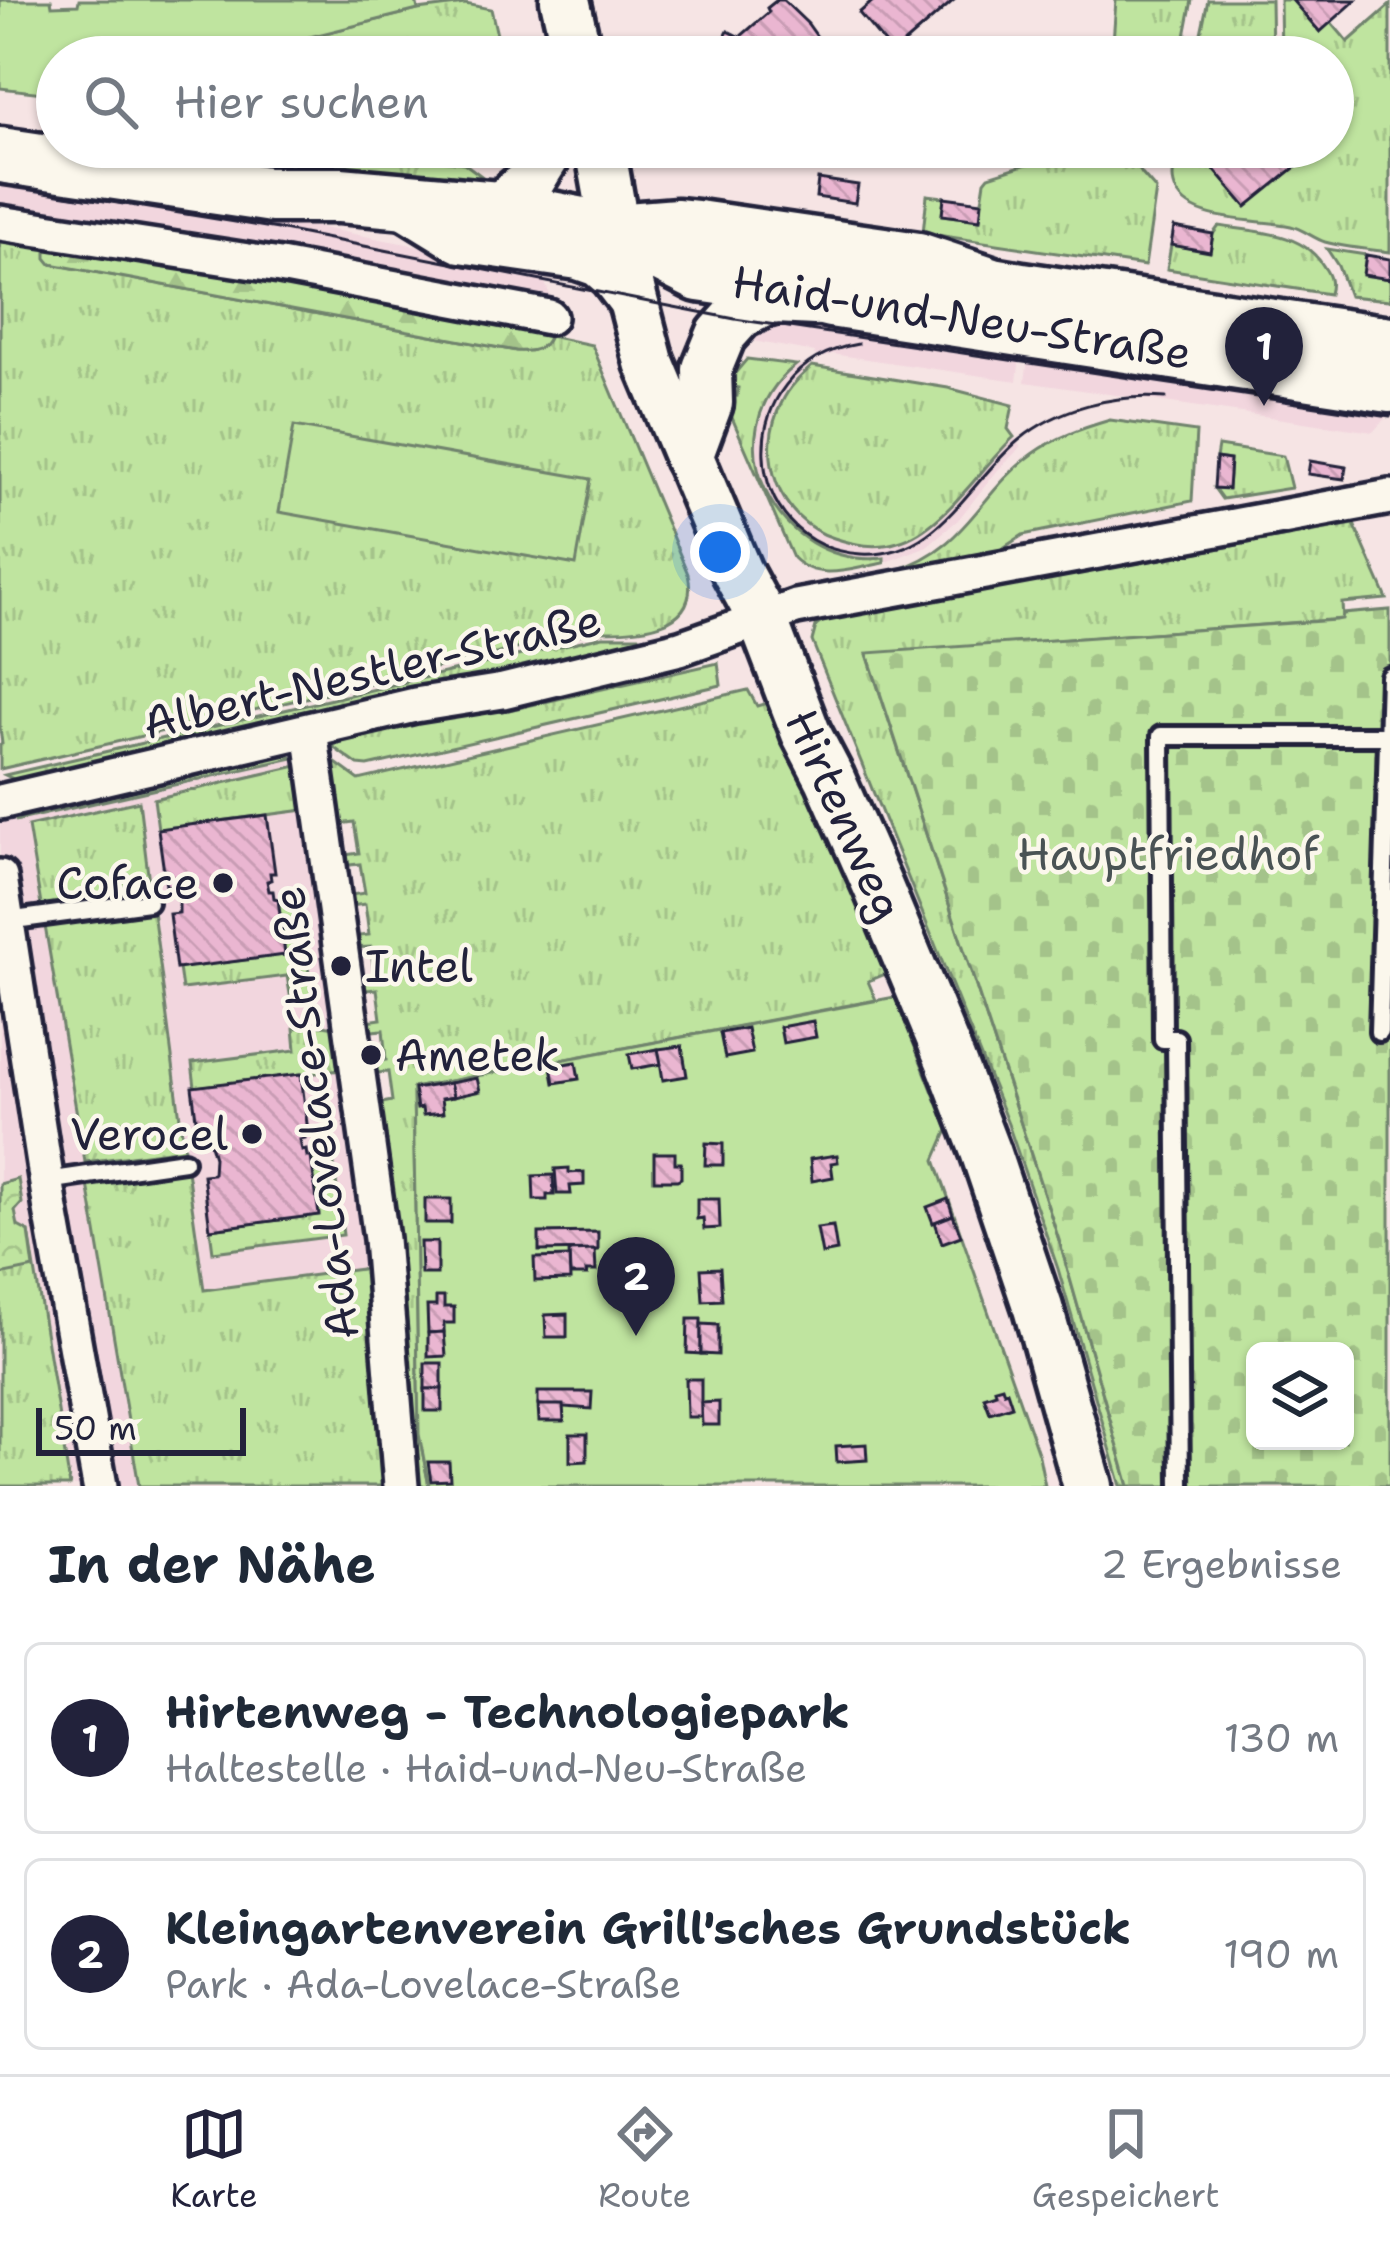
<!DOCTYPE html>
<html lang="de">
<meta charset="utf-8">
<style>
:root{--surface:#fff;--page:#f2f2f3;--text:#1f2937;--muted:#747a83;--line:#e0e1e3;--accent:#22223b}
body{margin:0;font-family:"Shantell Sans",sans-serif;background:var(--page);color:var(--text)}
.controls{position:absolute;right:36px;bottom:36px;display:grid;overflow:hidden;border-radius:18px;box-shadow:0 3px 9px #0004}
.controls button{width:108px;height:108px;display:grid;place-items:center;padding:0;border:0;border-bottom:3px solid var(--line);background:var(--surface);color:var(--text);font:60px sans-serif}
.scale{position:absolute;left:36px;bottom:30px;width:210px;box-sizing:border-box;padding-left:12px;border:6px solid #22223b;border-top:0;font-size:33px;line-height:42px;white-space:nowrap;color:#22223b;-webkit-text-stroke:9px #fbf7ec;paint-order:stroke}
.you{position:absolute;left:720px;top:552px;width:42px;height:42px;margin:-30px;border:9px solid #fff;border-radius:50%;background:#1a73e8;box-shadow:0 0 0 18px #1a73e833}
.badge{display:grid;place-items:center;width:78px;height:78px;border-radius:50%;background:var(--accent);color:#fff;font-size:39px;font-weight:700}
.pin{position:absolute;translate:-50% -99px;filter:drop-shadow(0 3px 6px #0008)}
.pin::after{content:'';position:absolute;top:63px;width:42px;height:36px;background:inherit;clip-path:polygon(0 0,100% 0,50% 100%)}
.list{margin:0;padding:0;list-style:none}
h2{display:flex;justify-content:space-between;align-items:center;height:156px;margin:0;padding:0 48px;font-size:51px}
h2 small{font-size:39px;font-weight:400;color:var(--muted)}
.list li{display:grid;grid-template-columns:78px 1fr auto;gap:36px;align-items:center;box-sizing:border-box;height:192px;margin:0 24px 24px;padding:0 24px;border:3px solid var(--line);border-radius:18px}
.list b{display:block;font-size:45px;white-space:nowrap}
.list p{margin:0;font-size:39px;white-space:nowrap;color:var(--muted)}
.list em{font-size:39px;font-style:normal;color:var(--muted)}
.icon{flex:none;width:66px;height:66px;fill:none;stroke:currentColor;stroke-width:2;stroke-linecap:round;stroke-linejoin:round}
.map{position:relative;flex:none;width:1390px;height:1486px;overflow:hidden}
.search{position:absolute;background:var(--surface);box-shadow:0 3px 9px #0004;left:36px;right:36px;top:36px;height:132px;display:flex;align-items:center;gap:30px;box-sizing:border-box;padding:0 42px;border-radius:66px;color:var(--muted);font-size:45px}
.sheet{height:588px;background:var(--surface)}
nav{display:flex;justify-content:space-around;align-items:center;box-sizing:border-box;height:168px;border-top:3px solid var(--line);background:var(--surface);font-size:33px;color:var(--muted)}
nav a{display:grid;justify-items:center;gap:6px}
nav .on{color:var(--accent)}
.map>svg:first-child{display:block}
.built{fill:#f2d6de}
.grass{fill:url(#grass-tufts);stroke:#70836d;stroke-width:3}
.forest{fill:url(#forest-firs);stroke:#70836d;stroke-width:3}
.cemetery{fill:url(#cemetery-stones);stroke:#70836d;stroke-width:3;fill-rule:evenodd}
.park{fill:url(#park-crowns);stroke:#70836d;stroke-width:3}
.garden{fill:#bfe49f;stroke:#70836d;stroke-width:3}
.building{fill:url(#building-back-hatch);stroke:#22223b;stroke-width:3}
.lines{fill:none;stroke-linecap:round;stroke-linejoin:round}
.lane-casing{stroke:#22223b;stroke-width:26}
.street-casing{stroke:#22223b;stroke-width:42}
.secondary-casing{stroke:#22223b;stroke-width:57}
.primary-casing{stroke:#22223b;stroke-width:63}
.lane{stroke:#fbf7ec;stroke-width:16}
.street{stroke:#fbf7ec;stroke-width:33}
.secondary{stroke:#fbf7ec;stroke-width:48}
.primary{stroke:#fbf7ec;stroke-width:54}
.tram{stroke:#22223b;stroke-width:3}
.poi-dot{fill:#22223b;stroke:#fbf7ec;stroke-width:4.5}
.labels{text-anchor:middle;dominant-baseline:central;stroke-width:9;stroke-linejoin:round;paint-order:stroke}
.street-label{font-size:45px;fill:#22223b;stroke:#fbf7ec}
.park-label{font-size:45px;fill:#495254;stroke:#fbf7ec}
.poi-label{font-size:45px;fill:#22223b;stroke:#fbf7ec;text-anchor:end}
</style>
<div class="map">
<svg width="1390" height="1486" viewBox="0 0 1390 1486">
<defs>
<pattern id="grass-tufts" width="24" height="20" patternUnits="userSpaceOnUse" patternTransform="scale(3)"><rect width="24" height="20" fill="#bfe49f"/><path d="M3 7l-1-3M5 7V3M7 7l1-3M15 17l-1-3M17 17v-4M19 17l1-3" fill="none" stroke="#a4c38a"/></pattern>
<pattern id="forest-firs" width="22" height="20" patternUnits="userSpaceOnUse" patternTransform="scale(3)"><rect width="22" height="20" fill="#bfe49f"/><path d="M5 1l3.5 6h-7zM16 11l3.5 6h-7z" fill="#a4c38a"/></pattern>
<pattern id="cemetery-stones" width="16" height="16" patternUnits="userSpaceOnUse" patternTransform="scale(3)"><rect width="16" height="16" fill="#bfe49f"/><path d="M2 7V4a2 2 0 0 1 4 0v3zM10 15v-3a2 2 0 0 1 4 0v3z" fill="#a4c38a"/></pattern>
<pattern id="park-crowns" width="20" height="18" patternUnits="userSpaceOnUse" patternTransform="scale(3)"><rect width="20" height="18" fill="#bfe49f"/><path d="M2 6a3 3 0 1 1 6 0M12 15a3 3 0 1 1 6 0" fill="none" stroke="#a4c38a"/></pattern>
<pattern id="building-back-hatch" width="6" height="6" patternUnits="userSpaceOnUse" patternTransform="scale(3)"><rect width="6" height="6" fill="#eab6d1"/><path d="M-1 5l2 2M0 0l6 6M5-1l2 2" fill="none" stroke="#c89cb4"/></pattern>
</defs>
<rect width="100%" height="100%" fill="#f6e4e4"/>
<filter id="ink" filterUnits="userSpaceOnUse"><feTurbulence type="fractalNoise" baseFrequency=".00833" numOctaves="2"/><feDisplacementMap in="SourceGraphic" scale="24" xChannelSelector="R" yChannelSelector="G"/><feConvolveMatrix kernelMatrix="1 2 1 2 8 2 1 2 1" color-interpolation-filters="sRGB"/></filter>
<g filter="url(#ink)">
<g class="built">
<polygon points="0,176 243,213 539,269 555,307 117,221 0,206"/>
<polygon points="761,317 1020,357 1017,381 832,354 825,357 814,355 815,352 735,338"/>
<polygon points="1028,358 1315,400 1390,413 1373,432 1025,382"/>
<polygon points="796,365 812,366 789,391 775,418 769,444 772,471 776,485 793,512 824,535 850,544 897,543 914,536 948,507 1014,437 1021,447 997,471 958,520 927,546 884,563 883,558 870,559 835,555 815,546 788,526 769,500 759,474 756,449 759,424 773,389"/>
<polygon points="286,754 301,765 368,1230 389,1486 0,1486 0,817"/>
</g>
<g class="grass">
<polygon points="1116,0 1192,0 1181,57 1112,57"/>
<polygon points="1208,0 1271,0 1272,57 1196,57"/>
<path d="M1280,0H1292L1319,31L1331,22L1348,42L1390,5V252C1369,249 1346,248 1325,242C1313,238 1303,229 1291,226C1259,218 1184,225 1174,185C1169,166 1182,158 1195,147H1219L1274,185L1316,147H1333V131L1342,123L1333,112V57H1281Z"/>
<polygon points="465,4 491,9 502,57 229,57 418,10"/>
<polygon points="81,147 141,147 141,150 154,151 155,147 337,147 464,163 492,184 259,170"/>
<polygon points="1081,147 1126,147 1142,174 1156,190 1145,266 923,233 927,195 944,197 942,215 979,220 985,181 989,176"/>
<path d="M1219,226C1256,232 1303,231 1324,267C1331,277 1332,283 1329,294L1167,269L1171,245L1210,251L1213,234Z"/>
<path d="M0,234L50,241L52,264L516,351H530L544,345L549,336L592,345L688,574C701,632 633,631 594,631L0,769V745L2,744L0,728Z"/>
<polygon points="1327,249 1366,255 1363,274 1390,279 1390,300 1349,296 1338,266"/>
<path d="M747,359L796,365C708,434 775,570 884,558V563C853,568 818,583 793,558L730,413L728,395L737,396L738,388L729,386L731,378Z"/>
<path d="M812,366L948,388L1013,405L1008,429L1014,437C980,468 943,530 898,542C876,549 855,545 834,538C777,520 755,453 782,402C789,387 800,377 812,366Z"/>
<path d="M1110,420L1196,432L1192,501L1023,535L994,554L893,571C970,547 976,495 1033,454C1056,437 1083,428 1110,420Z"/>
<polygon points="1218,446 1283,456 1291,488 1222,499 1214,488 1228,488 1230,460 1216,458"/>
<polygon points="1354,524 1387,599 1342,603 1343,619 867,654 1059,1240 1129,1486 1121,1486 1058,1269 1008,1124 812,641 816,626 826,619"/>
<polygon points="603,636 639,636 641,640 20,782 5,775"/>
<polygon points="718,663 721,685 368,766 358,765 333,747 346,735 422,719 509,710"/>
<polygon points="748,690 757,706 767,703 790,758 809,786 898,969 868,981 876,1000 413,1088 419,1434 429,1486 412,1486 372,1105 392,1101 388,1072 367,1074 366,1063 386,1060 383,1030 362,1032 360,1022 381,1019 377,989 356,991 354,980 374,976 371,947 350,948 349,937 369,935 365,904 344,907 343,896 365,893 360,864 339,866 338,856 359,853 354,822 333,825 329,758 359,780"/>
<polygon points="278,752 293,758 15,821 30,809"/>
<polygon points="301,765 310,802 304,810 158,829 154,799"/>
<polygon points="139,801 150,890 41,905 28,826"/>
<polygon points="299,896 312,997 291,1000 287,976 182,989 179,968 285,955 278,899"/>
<polygon points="153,911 184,1149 85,1162 45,926"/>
<polygon points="323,1025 335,1027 341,1036 345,1066 341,1070 195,1087 192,1063 296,1050 294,1028"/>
<polygon points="333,1157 343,1235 213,1252 210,1229 318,1215 312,1160"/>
<polygon points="187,1170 204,1290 369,1268 388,1486 139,1486 88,1184"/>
<polygon points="0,1230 29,1232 70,1486 0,1486"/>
</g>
<path class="forest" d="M50,241L550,328C548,349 535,352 516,351L51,264L46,258V247Z"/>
<path class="cemetery" d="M1390,610V1486H1129L1059,1240L867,653L1336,620L1342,619L1343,614ZM1255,1351H1345V1441H1255Z"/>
<polygon class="park" points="18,1179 22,1203 15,1211 18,1226 29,1232 34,1268 0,1275 0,1184"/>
<g class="garden">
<polygon points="0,0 51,0 52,6 78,5 79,0 416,0 418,10 229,57 57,57 57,92 51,94 0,88"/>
<polygon points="294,426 591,479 576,565 279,512"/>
<polygon points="895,997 948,1130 935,1160 1039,1456 1045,1486 429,1486 419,1434 413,1088"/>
</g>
<g class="building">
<polygon points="777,0 783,0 808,24 830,55 716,55 728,31 740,37 769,12 767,8"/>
<polygon points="874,0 954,0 893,53 859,13"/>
<polygon points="1292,0 1356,0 1320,32"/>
<polygon points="1219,147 1271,147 1277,154 1285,147 1301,147 1309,156 1246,207 1205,159"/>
<polygon points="818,179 858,185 855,203 816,197"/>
<polygon points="944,197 982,202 980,220 942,215"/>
<polygon points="1174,227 1213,234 1210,252 1171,245"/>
<polygon points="1366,255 1390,259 1390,279 1363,275"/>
<polygon points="1216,458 1230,460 1228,489 1214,488"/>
<polygon points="1310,461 1346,467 1344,479 1308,474"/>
<polygon points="267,815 275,873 270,873 271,880 267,881 269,891 273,891 274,898 278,899 285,955 176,969 169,914 179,913 179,897 176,884 166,886 158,829"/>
<polygon points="813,1021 816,1037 783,1043 780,1027"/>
<polygon points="747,1028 752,1053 725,1058 720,1033"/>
<polygon points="682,1046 687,1076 663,1080 658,1049"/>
<polygon points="658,1049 661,1064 632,1069 629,1054"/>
<polygon points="576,1062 579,1079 554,1083 551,1066"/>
<polygon points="301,1074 308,1132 304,1132 305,1139 300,1140 302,1151 306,1150 307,1157 311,1157 319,1215 210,1229 203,1175 213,1174 214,1157 209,1141 199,1142 192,1087"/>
<polygon points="477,1078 480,1091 453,1097 450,1083"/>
<polygon points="450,1083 453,1097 441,1099 443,1113 423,1115 422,1108 417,1109 414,1089"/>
<polygon points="706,1143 723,1144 723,1165 705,1165"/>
<polygon points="654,1153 675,1153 675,1163 681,1163 681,1178 677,1180 654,1180"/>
<polygon points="837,1155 838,1162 831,1163 833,1177 812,1181 810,1159"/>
<polygon points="569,1168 569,1173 584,1172 584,1185 570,1186 571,1194 557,1194 555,1169"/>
<polygon points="553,1175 554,1195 547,1195 547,1200 534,1200 533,1176"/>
<rect x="425" y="1199" width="26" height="24"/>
<polygon points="697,1199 719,1199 720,1228 704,1229 703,1218 697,1219"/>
<polygon points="948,1199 953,1215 933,1223 927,1207"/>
<polygon points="953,1215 961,1236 942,1243 935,1222"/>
<polygon points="833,1226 837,1251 822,1254 817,1228"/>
<polygon points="598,1232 598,1250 539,1251 539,1233"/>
<polygon points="420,1242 437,1242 437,1274 421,1274"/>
<polygon points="595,1250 596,1271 586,1271 587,1275 570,1275 569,1251"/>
<polygon points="569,1257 570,1280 535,1281 534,1258"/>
<polygon points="720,1268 722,1300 703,1301 701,1269"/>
<polygon points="436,1297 444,1297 444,1307 454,1307 454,1323 444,1323 444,1332 428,1333 427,1306 436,1306"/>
<polygon points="567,1314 567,1337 546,1337 545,1315"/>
<polygon points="688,1319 701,1319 701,1354 687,1353"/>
<polygon points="701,1324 718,1325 718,1355 701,1354"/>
<polygon points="444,1332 446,1356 428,1357 428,1333"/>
<rect x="425" y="1363" width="17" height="26"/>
<polygon points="686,1379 701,1379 701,1417 687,1417"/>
<polygon points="1002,1386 1004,1392 1007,1391 1012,1406 990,1413 984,1397 996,1393 995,1388"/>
<rect x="425" y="1389" width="17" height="22"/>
<polygon points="538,1392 592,1392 591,1409 538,1405"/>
<polygon points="719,1402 719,1425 702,1425 701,1403"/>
<polygon points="538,1405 563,1405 564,1421 539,1421"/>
<polygon points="570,1434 587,1434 587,1461 570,1462"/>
<polygon points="866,1444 867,1460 837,1462 836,1446"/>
<polygon points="428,1462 449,1462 450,1480 431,1481"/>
</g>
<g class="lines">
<defs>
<g id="lane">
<polyline points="7,921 148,902"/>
<polyline points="1379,1032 1390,677"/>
<polyline points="47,1181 184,1161"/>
<polyline points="1180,1486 1176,1039 1163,1039 1161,736 1390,736"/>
</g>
<g id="street">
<polyline points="0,223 280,266 549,317"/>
<polyline points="310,730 381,1239 401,1486"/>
<polyline points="0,802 415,705 503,691 680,648 796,607 1390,497"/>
<polyline points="0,877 51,1210 100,1486"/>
</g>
<g id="secondary">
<polyline points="565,0 578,57"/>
<polyline points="600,147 615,231 649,362 737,572 762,618 806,733 830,779 878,887 951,1062 985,1151 1038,1308 1088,1486"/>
<polyline points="399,200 461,238 579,255 599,262 613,274 632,299"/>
<polyline points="498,209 528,184 551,147"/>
<polyline points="688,457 708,403 707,369 721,335 740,314 762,303 776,299 815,301"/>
</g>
<g id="primary">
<polyline points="0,155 273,195 340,195 498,209 615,231 678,226 697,228 918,260 993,285 1022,290 1390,344"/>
<polyline points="615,231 699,274 762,283 831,300 1390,385"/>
</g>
</defs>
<use href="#lane" class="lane-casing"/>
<use href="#street" class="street-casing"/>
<use href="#secondary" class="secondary-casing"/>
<use href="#primary" class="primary-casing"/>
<use href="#lane" class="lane"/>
<use href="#street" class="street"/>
<use href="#secondary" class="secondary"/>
<use href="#primary" class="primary"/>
<g class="tram">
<polyline points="0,184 278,229 735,319 1390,417"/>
<path d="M858,344C727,366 737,547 861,554C939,558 967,483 1019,440C1059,407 1114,394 1166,398"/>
</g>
</g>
</g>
<g class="poi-dot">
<circle cx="223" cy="883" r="12"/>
<circle cx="341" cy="966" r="12"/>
<circle cx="371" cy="1055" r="12"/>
<circle cx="252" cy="1134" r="12"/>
</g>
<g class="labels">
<g class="street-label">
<text transform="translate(962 317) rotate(9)">Haid-und-Neu-Straße</text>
<text transform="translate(372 671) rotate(-13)">Albert-Nestler-Straße</text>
<text transform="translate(845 815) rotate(66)">Hirtenweg</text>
<text transform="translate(315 1113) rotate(-97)">Ada-Lovelace-Straße</text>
</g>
<g class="park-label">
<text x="1168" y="854">Hauptfriedhof</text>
</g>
<g class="poi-label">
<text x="199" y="883">Coface</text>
<text x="365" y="966" text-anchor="start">Intel</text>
<text x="395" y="1055" text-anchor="start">Ametek</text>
<text x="228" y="1134">Verocel</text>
</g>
</g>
</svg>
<div class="controls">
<button><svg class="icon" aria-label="layers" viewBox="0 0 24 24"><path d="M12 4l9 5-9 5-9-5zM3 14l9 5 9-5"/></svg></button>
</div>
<div class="scale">50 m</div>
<div class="you"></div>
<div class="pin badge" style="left:1264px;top:406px">1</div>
<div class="pin badge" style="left:636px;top:1336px">2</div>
<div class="search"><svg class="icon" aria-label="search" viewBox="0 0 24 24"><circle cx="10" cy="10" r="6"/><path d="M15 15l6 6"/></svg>Hier suchen</div>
</div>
<section class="sheet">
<h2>In der Nähe<small>2 Ergebnisse</small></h2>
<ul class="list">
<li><span class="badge">1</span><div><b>Hirtenweg - Technologiepark</b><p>Haltestelle · Haid-und-Neu-Straße</p></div><em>130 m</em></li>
<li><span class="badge">2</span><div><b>Kleingartenverein Grill'sches Grundstück</b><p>Park · Ada-Lovelace-Straße</p></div><em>190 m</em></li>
</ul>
</section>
<nav>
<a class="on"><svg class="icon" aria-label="map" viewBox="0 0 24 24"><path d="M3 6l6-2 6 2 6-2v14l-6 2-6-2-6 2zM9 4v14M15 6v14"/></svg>Karte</a>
<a><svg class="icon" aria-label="directions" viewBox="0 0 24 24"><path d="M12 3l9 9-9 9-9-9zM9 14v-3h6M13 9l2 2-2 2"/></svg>Route</a>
<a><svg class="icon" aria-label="saved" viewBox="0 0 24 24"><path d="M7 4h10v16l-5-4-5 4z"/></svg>Gespeichert</a>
</nav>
